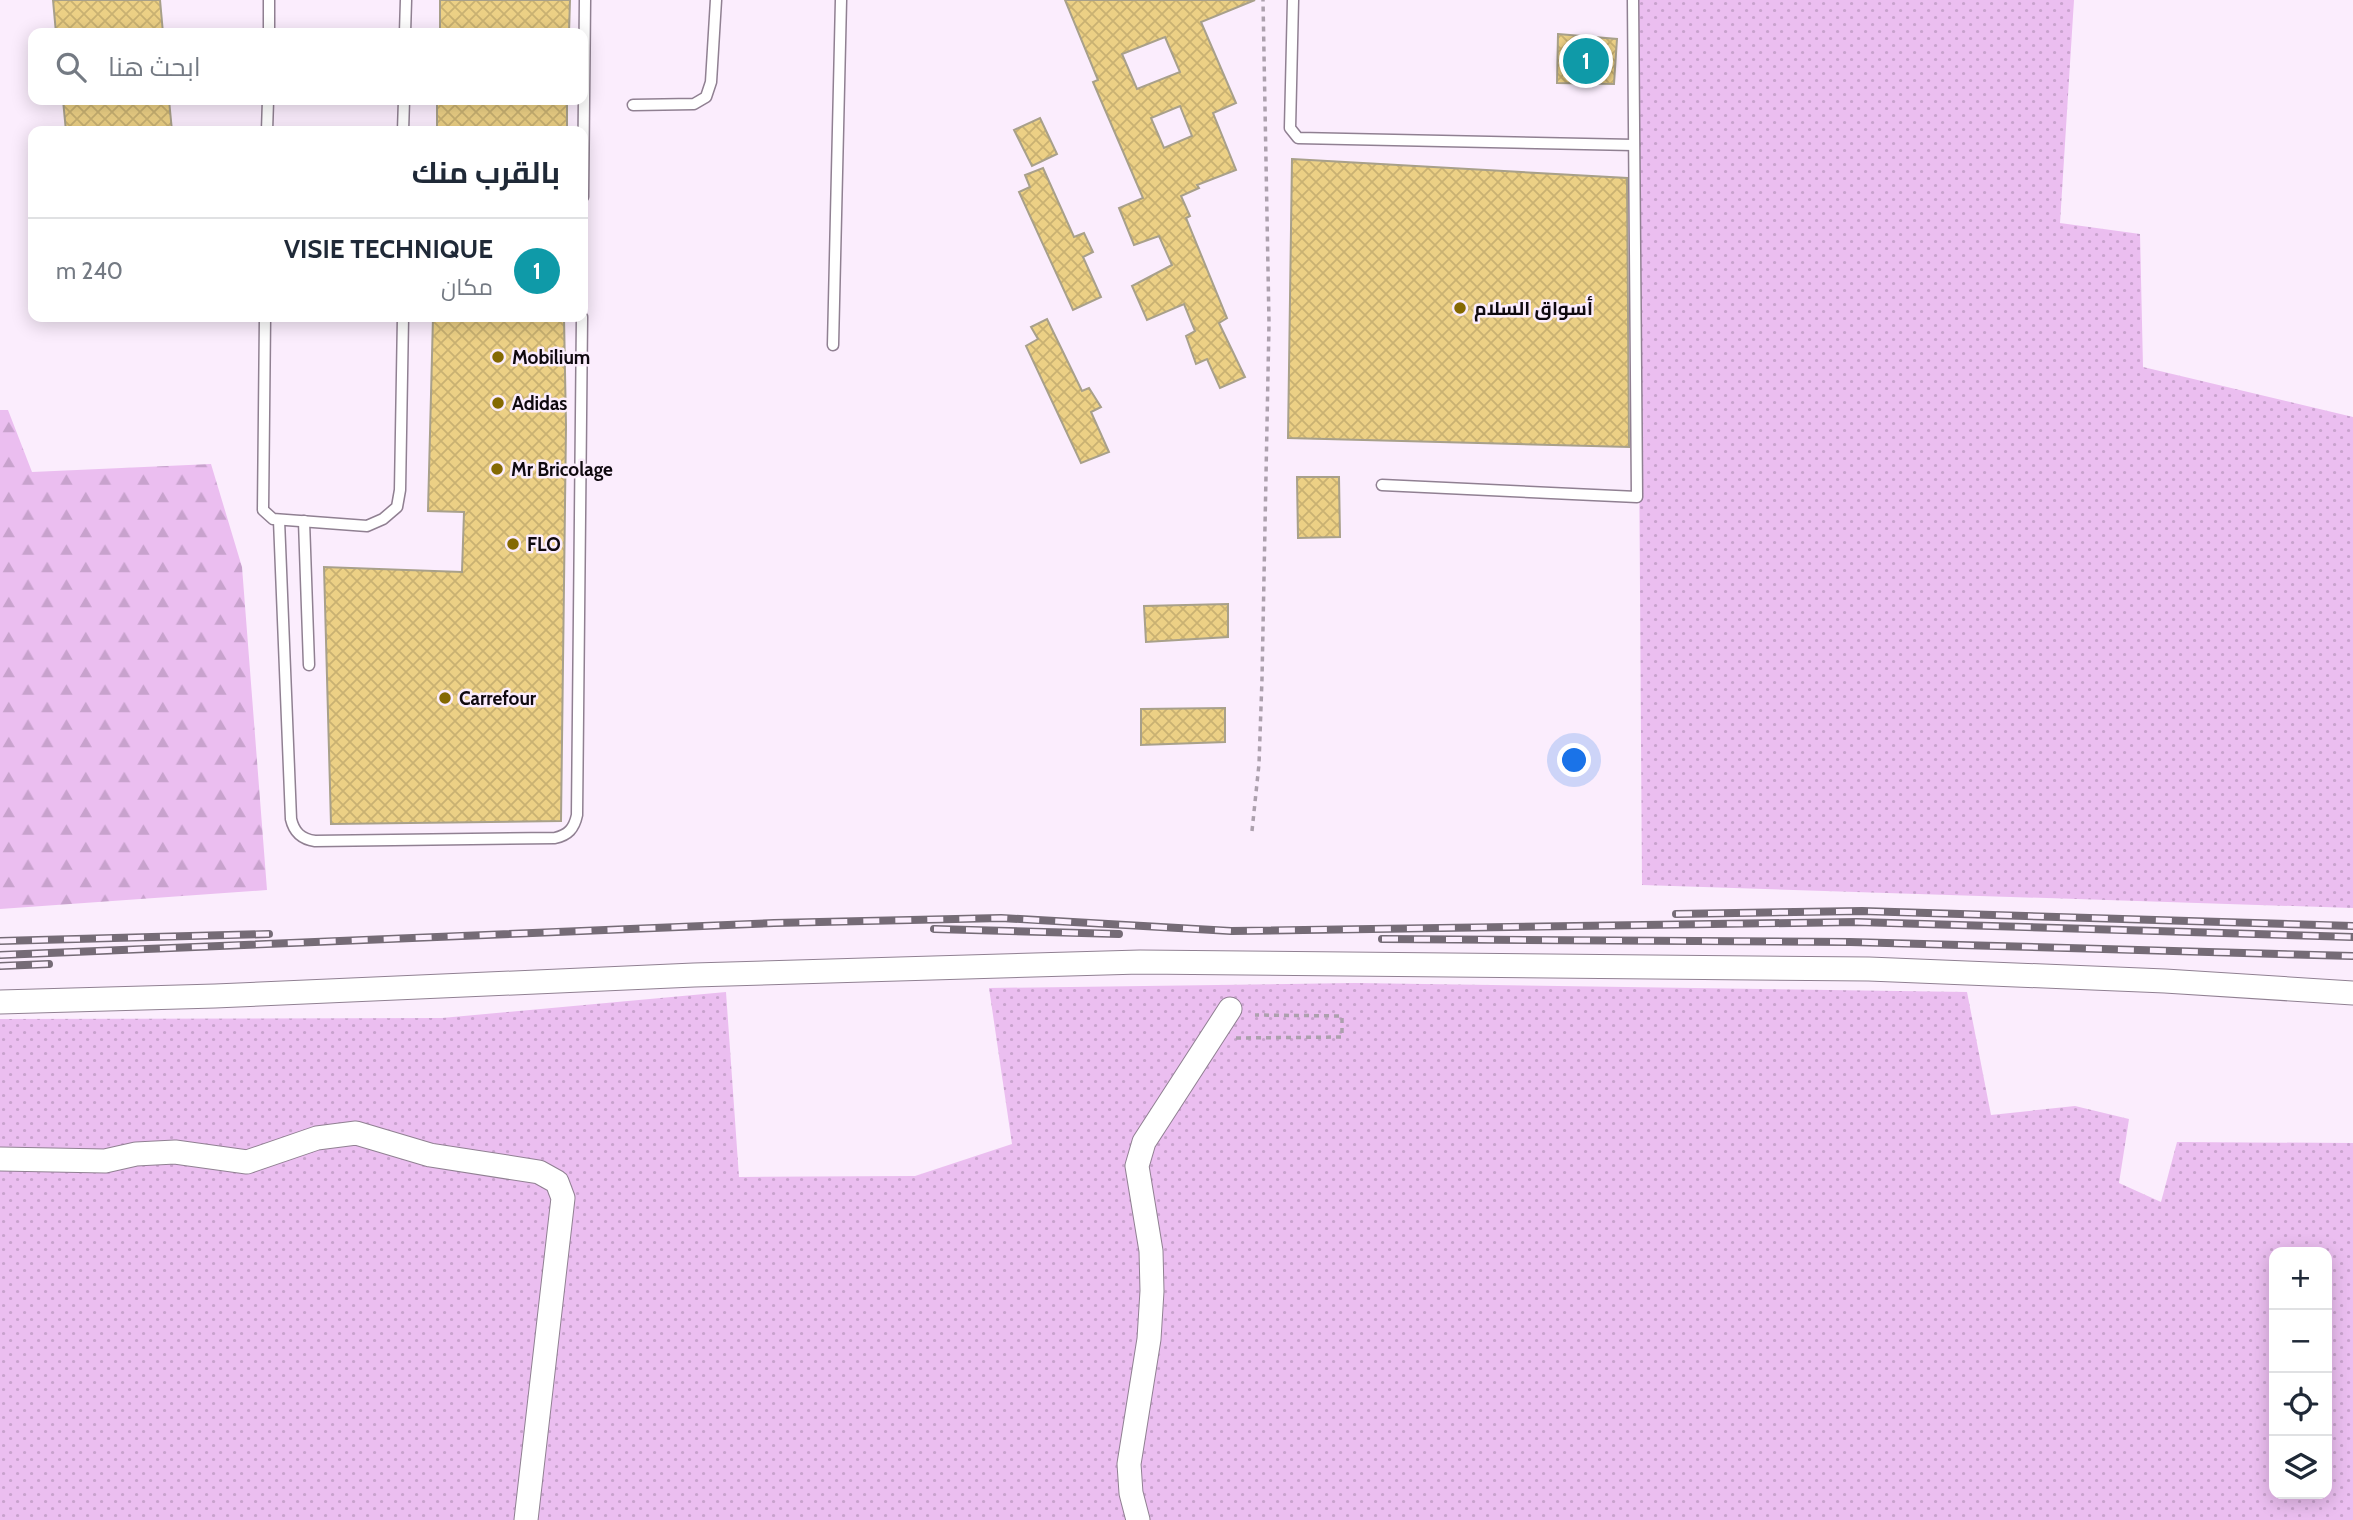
<!DOCTYPE html>
<html lang="ar">
<meta charset="utf-8">
<style>
:root{--surface:#fff;--page:#f6f6f7;--text:#1f2937;--muted:#747a83;--line:#e0e1e3;--accent:#7c3aed}
body{margin:0;font-family:Cabin,Cairo,sans-serif;background:var(--page);color:var(--text);direction:rtl}
.controls{position:absolute;right:21px;bottom:21px;display:grid;overflow:hidden;border-radius:14px;box-shadow:0 4px 18px #0003}
.controls button{width:63px;height:63px;display:grid;place-items:center;padding:0;border:0;border-bottom:2px solid var(--line);background:var(--surface);color:var(--text);font:35px sans-serif}
.you{position:absolute;left:1575px;top:761px;width:24px;height:24px;margin:-18px;border:5px solid #fff;border-radius:50%;background:#1a73e8;box-shadow:0 0 0 10px #1a73e833}
.badge{display:grid;place-items:center;width:46px;height:46px;border-radius:50%;background:var(--accent);color:#fff;font-size:23px;font-weight:700}
.pin{position:absolute;translate:-50% -50%;border:4px solid #fff;box-shadow:0 2px 7px #0006}
.list{margin:0;padding:0;list-style:none}
h2{display:flex;justify-content:space-between;align-items:center;height:91px;margin:0;padding:0 28px;font-size:30px}
h2 small{font-size:23px;font-weight:400;color:var(--muted)}
.list li{display:grid;grid-template-columns:46px 1fr auto;gap:21px;align-items:center;box-sizing:border-box;height:105px;padding:0 28px;border-top:2px solid var(--line)}
.list b{display:block;font-size:26px;white-space:nowrap}
.list p{margin:0;font-size:23px;white-space:nowrap;color:var(--muted)}
.list em{font-size:23px;font-style:normal;color:var(--muted)}
.icon{flex:none;width:38px;height:38px;fill:none;stroke:currentColor;stroke-width:2;stroke-linecap:round;stroke-linejoin:round}
.map{position:relative;flex:none;width:2353px;height:1520px;overflow:hidden;direction:ltr}
.search{position:absolute;background:var(--surface);box-shadow:0 4px 18px #0003;left:28px;top:28px;width:560px;height:77px;display:flex;align-items:center;gap:18px;box-sizing:border-box;padding:0 24px;border-radius:14px;color:var(--muted);font-size:26px}
.panel{position:absolute;background:var(--surface);box-shadow:0 4px 18px #0003;left:28px;top:126px;width:560px;height:196px;border-radius:14px;direction:rtl}
.map>svg:first-child{display:block}
.grass{fill:url(#grass-dots);fill-rule:evenodd}
.forest{fill:url(#forest-firs)}
.building{fill:url(#building-cross-hatch);stroke:#a8a08a;stroke-width:2;fill-rule:evenodd}
.lines{fill:none;stroke-linecap:round;stroke-linejoin:round}
.lane-casing{stroke:#908092;stroke-width:13}
.street-casing{stroke:#908092;stroke-width:25}
.path{stroke:#aca0ad;stroke-width:3.5;stroke-dasharray:5 5;stroke-linecap:butt}
.lane{stroke:#fff;stroke-width:10}
.street{stroke:#fff;stroke-width:23}
.rail-casing{stroke:#756b76;stroke-width:8}
.rail{stroke:#fbedfd;stroke-width:5;stroke-dasharray:16;stroke-linecap:butt}
.poi-dot{fill:#846902;stroke:#fbedfd;stroke-width:2.5}
.labels{text-anchor:middle;dominant-baseline:central;stroke-width:5;stroke-linejoin:round;paint-order:stroke}
.poi-label{font-size:19px;font-weight:bold;fill:#0f090f;stroke:#fbedfd;text-anchor:start}
</style>
<div class="map">
<svg width="2353" height="1520" viewBox="0 0 2353 1520">
<defs>
<pattern id="grass-dots" width="8" height="8" patternUnits="userSpaceOnUse" patternTransform="scale(1.75)"><rect width="8" height="8" fill="#ebbef0"/><path d="M2 2h.1M6 6h.1" fill="none" stroke="#c8a2cd" stroke-width="1.8" stroke-linecap="round"/></pattern>
<pattern id="forest-firs" width="22" height="20" patternUnits="userSpaceOnUse" patternTransform="scale(1.75)"><rect width="22" height="20" fill="#ebbef0"/><path d="M5 1l3.5 6h-7zM16 11l3.5 6h-7z" fill="#c8a2cd"/></pattern>
<pattern id="building-cross-hatch" width="8" height="8" patternUnits="userSpaceOnUse" patternTransform="scale(1.75)"><rect width="8" height="8" fill="#ecd085"/><path d="M0 0l8 8M0 8l8-8" fill="none" stroke="#c9b172"/></pattern>
</defs>
<rect width="100%" height="100%" fill="#fbedfd"/>
<g class="grass">
<polygon points="1636,0 2074,0 2060,223 2140,234 2143,367 2353,417 2353,908 1642,885"/>
<path d="M1355,983L1967,992L1991,1115L2075,1106L2129,1119L2119,1183L2161,1202L2177,1142L2353,1143V1520H0V1019L442,1018L726,992L739,1177L915,1176L1012,1144L989,988ZM2274,1252H2327V1494H2274Z"/>
</g>
<polygon class="forest" points="0,410 8,410 32,472 211,464 242,567 267,890 0,909"/>
<g class="building">
<polygon points="53,0 160,0 163,33 56,33"/>
<polygon points="440,0 570,0 569,33 440,33"/>
<path d="M1065,0H1255L1201,22L1236,103L1213,113L1236,170L1197,185L1199,188L1181,196L1190,216L1186,218L1227,318L1219,323L1245,377L1220,388L1207,359L1196,364L1186,336L1195,331L1184,304L1147,320L1132,286L1172,265L1159,236L1134,245L1119,208L1143,198L1093,82L1098,80ZM1165,37L1180,72L1137,89L1122,54ZM1180,106L1192,136L1164,148L1151,118Z"/>
<polygon points="1558,34 1617,39 1614,84 1557,83"/>
<polygon points="63,100 169,100 172,131 66,131"/>
<rect x="437" y="100" width="130" height="31"/>
<polygon points="1040,118 1057,154 1032,166 1014,130"/>
<polygon points="1292,159 1627,178 1629,447 1288,438"/>
<polygon points="1043,168 1074,237 1084,233 1093,252 1083,257 1101,297 1073,310 1019,192 1030,187 1025,175"/>
<polygon points="433,317 564,317 566,426 561,821 331,824 324,567 462,572 464,512 428,511"/>
<polygon points="1047,319 1082,391 1089,388 1101,407 1091,412 1109,452 1081,463 1026,346 1038,339 1031,327"/>
<polygon points="1297,477 1339,477 1340,537 1298,538"/>
<polygon points="1228,604 1228,637 1146,642 1144,606"/>
<polygon points="1225,708 1225,742 1141,745 1141,709"/>
</g>
<g class="lines">
<defs>
<g id="lane">
<polyline points="1293,0 1290,128 1298,138 1634,145"/>
<polyline points="269,33 269,0"/>
<polyline points="405,33 406,0"/>
<polyline points="633,105 694,104 706,97 711,82 716,0"/>
<polyline points="267,131 268,100"/>
<polyline points="403,131 404,100"/>
<polyline points="583,197 585,0"/>
<polyline points="265,317 263,510 273,519 367,526 383,519 397,507 400,490 403,317"/>
<polyline points="833,345 841,0"/>
<polyline points="1382,485 1637,497 1633,0"/>
<path d="M279,520L291,819C294,832 301,839 315,841L555,838C568,835 574,829 577,815L582,317"/>
<polyline points="304,521 309,665"/>
</g>
<g id="street">
<polyline points="0,1002 215,996 694,975 1140,962 1869,969 2165,981 2353,993"/>
<polyline points="0,1159 105,1161 136,1154 175,1152 247,1162 317,1138 356,1133 430,1155 539,1172 557,1182 563,1198 526,1520"/>
<polyline points="1138,1520 1131,1493 1129,1464 1149,1339 1152,1291 1151,1251 1137,1166 1144,1142 1230,1009"/>
</g>
</defs>
<use href="#lane" class="lane-casing"/>
<use href="#street" class="street-casing"/>
<g class="path">
<polyline points="1252,831 1259,764 1262,679 1269,323 1263,0"/>
<polyline points="1236,1038 1342,1037 1342,1016 1255,1015"/>
</g>
<use href="#lane" class="lane"/>
<use href="#street" class="street"/>
<defs>
<g id="rail">
<polyline points="1676,914 1862,911 2353,926"/>
<polyline points="934,929 1119,934"/>
<polyline points="1382,939 1850,942 2353,956"/>
<polyline points="0,941 269,934"/>
<polyline points="0,955 774,923 1001,918 1231,931 1857,922 2353,937"/>
<polyline points="0,966 49,964"/>
</g>
</defs>
<use href="#rail" class="rail-casing"/>
<use href="#rail" class="rail"/>
</g>
<g class="poi-dot">
<circle cx="1460" cy="308" r="7"/>
<circle cx="498" cy="357" r="7"/>
<circle cx="498" cy="403" r="7"/>
<circle cx="497" cy="469" r="7"/>
<circle cx="513" cy="544" r="7"/>
<circle cx="445" cy="698" r="7"/>
</g>
<g class="labels">
<g class="poi-label">
<text x="1474" y="308">أسواق السلام</text>
<text x="512" y="357">Mobilium</text>
<text x="512" y="403">Adidas</text>
<text x="511" y="469">Mr Bricolage</text>
<text x="527" y="544">FLO</text>
<text x="459" y="698">Carrefour</text>
</g>
</g>
</svg>
<div class="controls">
<button>+</button>
<button>−</button>
<button><svg class="icon" aria-label="locate" viewBox="0 0 24 24"><circle cx="12" cy="12" r="6"/><path d="M12 2v4M12 18v4M2 12h4M18 12h4"/></svg></button>
<button><svg class="icon" aria-label="layers" viewBox="0 0 24 24"><path d="M12 4l9 5-9 5-9-5zM3 14l9 5 9-5"/></svg></button>
</div>
<div class="you"></div>
<div class="pin badge" style="left:1586px;top:61px;background:#0f9aa8">1</div>
<div class="search"><svg class="icon" aria-label="search" viewBox="0 0 24 24"><circle cx="10" cy="10" r="6"/><path d="M15 15l6 6"/></svg>ابحث هنا</div>
<section class="panel">
<h2>بالقرب منك<small></small></h2>
<ul class="list">
<li><span class="badge" style="background:#0f9aa8">1</span><div><b>VISIE TECHNIQUE</b><p>مكان</p></div><em>240 m</em></li>
</ul>
</section>
</div>
